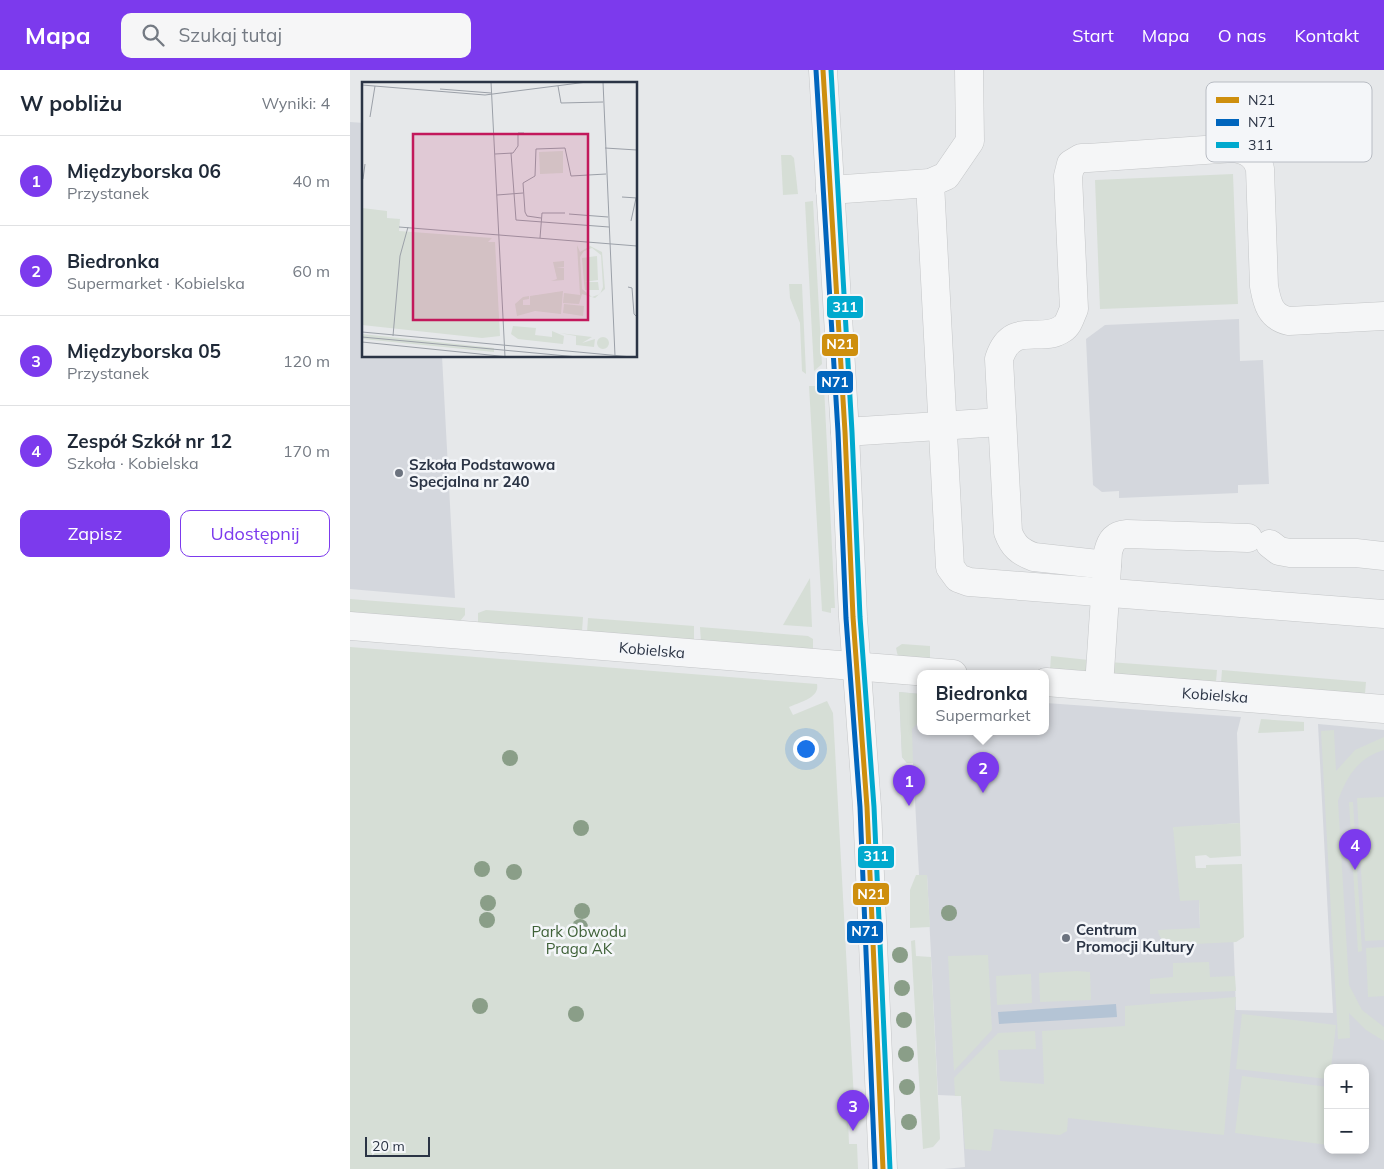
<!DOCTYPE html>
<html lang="pl">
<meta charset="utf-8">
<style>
:root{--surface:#fff;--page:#f6f6f7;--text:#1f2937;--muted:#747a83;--line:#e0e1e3;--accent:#7c3aed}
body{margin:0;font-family:Mulish,sans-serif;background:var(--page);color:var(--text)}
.controls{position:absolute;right:15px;bottom:15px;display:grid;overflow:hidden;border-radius:10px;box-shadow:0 2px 8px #0003}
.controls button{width:45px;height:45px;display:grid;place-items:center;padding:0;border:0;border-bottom:1px solid var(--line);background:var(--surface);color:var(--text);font:25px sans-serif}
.scale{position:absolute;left:15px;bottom:12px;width:65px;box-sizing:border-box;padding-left:5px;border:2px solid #2b3445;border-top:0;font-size:14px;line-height:18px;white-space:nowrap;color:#2b3445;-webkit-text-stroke:4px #f4f6f9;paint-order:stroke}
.you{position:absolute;left:455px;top:678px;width:18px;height:18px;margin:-12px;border:4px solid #fff;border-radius:50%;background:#1a73e8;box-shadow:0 0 0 8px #1a73e833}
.badge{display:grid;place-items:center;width:32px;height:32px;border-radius:50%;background:var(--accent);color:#fff;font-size:16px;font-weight:700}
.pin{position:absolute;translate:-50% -41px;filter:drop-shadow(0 1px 2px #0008)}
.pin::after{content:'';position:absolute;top:26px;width:18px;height:15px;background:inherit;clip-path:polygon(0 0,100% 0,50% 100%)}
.popup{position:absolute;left:567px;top:600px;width:132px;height:65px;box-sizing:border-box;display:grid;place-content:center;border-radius:10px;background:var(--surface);filter:drop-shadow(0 1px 4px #0005);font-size:16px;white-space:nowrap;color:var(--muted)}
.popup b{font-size:19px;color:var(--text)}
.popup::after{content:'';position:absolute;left:50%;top:100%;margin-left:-10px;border:10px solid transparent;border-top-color:var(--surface)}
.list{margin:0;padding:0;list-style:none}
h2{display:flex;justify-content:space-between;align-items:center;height:65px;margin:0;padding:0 20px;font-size:21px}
h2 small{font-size:16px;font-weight:400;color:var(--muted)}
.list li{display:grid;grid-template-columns:32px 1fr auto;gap:15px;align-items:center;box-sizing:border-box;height:90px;padding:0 20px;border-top:1px solid var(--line)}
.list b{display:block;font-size:19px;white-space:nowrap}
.list p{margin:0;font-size:16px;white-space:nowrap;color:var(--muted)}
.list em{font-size:16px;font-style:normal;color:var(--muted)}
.actions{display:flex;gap:10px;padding:15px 20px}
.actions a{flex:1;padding:11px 0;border:1px solid var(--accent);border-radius:10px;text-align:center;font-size:18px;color:var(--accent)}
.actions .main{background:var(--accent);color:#fff}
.icon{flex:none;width:28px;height:28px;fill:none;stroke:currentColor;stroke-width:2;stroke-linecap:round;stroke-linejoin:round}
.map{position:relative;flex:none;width:1034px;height:1099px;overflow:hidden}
header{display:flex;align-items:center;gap:30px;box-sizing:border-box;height:70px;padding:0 25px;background:var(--accent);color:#fff}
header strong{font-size:24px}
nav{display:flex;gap:28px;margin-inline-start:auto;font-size:18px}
.search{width:350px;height:45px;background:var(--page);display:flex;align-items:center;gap:12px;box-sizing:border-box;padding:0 18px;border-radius:10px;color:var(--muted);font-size:19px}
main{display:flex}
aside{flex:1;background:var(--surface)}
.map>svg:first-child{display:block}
.built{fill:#d4d7dd;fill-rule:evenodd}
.green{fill:#d6ded6}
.water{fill:#b4c4d5}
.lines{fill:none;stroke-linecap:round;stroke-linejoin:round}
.minor-casing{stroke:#c4c6c8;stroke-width:29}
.minor{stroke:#f5f6f7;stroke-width:28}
.bus-1-casing{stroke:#f4f6f9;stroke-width:9}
.bus-2-casing{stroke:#f4f6f9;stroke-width:9}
.bus-3-casing{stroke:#f4f6f9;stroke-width:9}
.bus-1{stroke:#ce8f0e;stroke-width:5}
.bus-2{stroke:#0065bd;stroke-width:5}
.bus-3{stroke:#00a9ce;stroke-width:5}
.tree{fill:#8a9e88}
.poi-dot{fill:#6c737f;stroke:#f4f6f9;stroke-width:2}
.labels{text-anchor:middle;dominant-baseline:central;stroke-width:5;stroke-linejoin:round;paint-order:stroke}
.poi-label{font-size:15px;font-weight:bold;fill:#2b3445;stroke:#f4f6f9;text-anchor:start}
.street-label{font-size:15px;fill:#2b3445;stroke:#f4f6f9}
.park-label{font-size:15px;fill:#3f6138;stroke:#f4f6f9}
.inset-road{fill:none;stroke:#9ba0a8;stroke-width:1}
.view{fill:#c2185b;fill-opacity:0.15;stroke:#c2185b;stroke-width:2.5}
.inset-edge{fill:none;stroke:#2b3445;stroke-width:2.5}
.key{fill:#f4f6f9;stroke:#b8bcc3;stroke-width:1}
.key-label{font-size:14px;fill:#2b3445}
.line-badge{stroke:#f4f6f9;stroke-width:2}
.badge-label{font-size:14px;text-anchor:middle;font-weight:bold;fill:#fff}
</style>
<header>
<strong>Mapa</strong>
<div class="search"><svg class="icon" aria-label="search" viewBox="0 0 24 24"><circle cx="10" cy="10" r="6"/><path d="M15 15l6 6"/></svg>Szukaj tutaj</div>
<nav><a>Start</a><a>Mapa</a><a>O nas</a><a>Kontakt</a></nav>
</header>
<main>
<aside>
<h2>W pobliżu<small>Wyniki: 4</small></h2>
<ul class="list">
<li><span class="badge">1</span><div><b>Międzyborska 06</b><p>Przystanek</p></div><em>40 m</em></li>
<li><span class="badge">2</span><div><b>Biedronka</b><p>Supermarket · Kobielska</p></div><em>60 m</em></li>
<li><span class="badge">3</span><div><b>Międzyborska 05</b><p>Przystanek</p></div><em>120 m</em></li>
<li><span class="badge">4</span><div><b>Zespół Szkół nr 12</b><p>Szkoła · Kobielska</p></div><em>170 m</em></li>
</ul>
<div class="actions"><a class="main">Zapisz</a><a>Udostępnij</a></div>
</aside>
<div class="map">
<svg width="1034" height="1099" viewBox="0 0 1034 1099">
<rect width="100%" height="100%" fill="#e6e8ea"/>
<g class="built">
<polygon points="0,52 14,53 14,286 92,286 105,528 0,519"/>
<polygon points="889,249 890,291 913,290 919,414 888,415 888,423 769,428 769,421 752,422 743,415 736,269 755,255"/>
<path d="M549,622L570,624V662H696V633L891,647L887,663L890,753L823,758L849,830L850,858L883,857L886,940L983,943L968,654L1034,660V1099H594L615,1097L611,1026L588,1025L577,805H569L563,693H557L552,687ZM978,998H1015V1080H978Z"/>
</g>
<g class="green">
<polygon points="431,85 441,85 444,88 448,124 433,125"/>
<polygon points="883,104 888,234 750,239 745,110"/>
<polygon points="463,131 472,294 464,301 455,132"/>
<polygon points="439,214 452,214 456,304 452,301 450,253 440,228"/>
<polygon points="459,316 474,316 485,538 481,538 481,543 472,541"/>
<polygon points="460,508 462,557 433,555"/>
<polygon points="0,529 115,538 115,545 110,551 0,543"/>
<polygon points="136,540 233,547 232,562 128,554 128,543"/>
<polygon points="238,548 344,556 344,571 237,563"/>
<polygon points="350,557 458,566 463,569 463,581 351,572"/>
<polygon points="552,574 580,576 580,590 548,587 546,578"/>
<path d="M0,577L467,614C470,628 449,632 439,637L443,645L477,631L483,643L505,1048L498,1049L499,1074H507L508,1099H0Z"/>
<polygon points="701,586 739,590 737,601 700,600"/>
<polygon points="759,592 867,600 866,612 773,605 763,603"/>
<polygon points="872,600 1016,612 1015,624 871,613"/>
<polygon points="549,622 570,624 570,651 562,659 563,693 557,693 552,687"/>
<polygon points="911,649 954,652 954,661 908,663"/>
<path d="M984,660L986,701L1005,680L1034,667V680C1009,687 996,707 988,731L999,915L1012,940L1034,957V971L1016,960L999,943L1000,968L988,969L971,661Z"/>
<polygon points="1034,727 1034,870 1015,871 1007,728"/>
<polygon points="999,732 1003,732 1012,881 1008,882"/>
<path d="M890,753L891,786L860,788L856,785L845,786L846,798H856V795L892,794L894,867L886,872L824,875C815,874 809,869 808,860L850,858L849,830L830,831L823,757Z"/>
<polygon points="566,805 577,805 580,857 560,858 560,820"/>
<polygon points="565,870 566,886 581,887 590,1069 583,1077 573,1079 561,871"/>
<polygon points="1034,877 1034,926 1018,927 1016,878"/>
<polygon points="638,885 642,960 604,1001 598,886"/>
<polygon points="859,892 860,907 885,906 886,921 800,924 800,909 823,907 823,893"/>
<polygon points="727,901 740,902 741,930 690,932 689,903"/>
<polygon points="681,904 682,933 647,935 646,906"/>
<polygon points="886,927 874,1065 718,1048 717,1061 710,1065 644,1059 641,1081 615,1079 611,1026 605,1026 604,1008 648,963 685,961 686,979 648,980 650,1011 694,1014 692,961 775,956 775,936"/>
<polygon points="892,944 986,955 981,998 978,998 978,1009 886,999"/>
<polygon points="892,1006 978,1017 978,1075 885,1063"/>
</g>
<polygon class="water" points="766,934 767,947 649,954 648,942"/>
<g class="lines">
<defs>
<g id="minor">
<polyline points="473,0 495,362 503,547 517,737 533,1099"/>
<polyline points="580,113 600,497 608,508 619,512 1034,544"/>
<polyline points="480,120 580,113 596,106 620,71 619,0"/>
<polyline points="495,362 651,352"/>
<polyline points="920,474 929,481 940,483 1006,483 1034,486"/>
<path d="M757,495L684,487C670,482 663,476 658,462L649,289C662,249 691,274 712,259C719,255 721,245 724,239L718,106L721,94L731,88H738L884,78C896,80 907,85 910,99L914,216C917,233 920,247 939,251L1034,246"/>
<polyline points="0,556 603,604"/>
<polyline points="696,612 1034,639"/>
<path d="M749,616L758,482C761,470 765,465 777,464L898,468"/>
</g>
</defs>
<use href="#minor" class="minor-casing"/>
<use href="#minor" class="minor"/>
<defs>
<polyline id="bus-1" points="473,0 495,362 503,547 517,737 533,1099"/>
<polyline id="bus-2" points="466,0 488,362 496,548 510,737 525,1099"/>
<polyline id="bus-3" points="481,0 502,362 510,547 524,737 540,1099"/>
</defs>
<use href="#bus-1" class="bus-1-casing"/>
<use href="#bus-2" class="bus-2-casing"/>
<use href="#bus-3" class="bus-3-casing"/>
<use href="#bus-1" class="bus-1"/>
<use href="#bus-2" class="bus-2"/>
<use href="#bus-3" class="bus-3"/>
</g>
<g class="tree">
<circle cx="160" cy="688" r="8"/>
<circle cx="231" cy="758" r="8"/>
<circle cx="132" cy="799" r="8"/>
<circle cx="164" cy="802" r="8"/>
<circle cx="138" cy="833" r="8"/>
<circle cx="232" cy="841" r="8"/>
<circle cx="599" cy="843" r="8"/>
<circle cx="137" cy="850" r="8"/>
<circle cx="230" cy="857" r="8"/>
<circle cx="550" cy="885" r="8"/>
<circle cx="552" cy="918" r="8"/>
<circle cx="130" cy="936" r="8"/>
<circle cx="226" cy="944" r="8"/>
<circle cx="554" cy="950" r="8"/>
<circle cx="556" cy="984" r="8"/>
<circle cx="557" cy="1017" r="8"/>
<circle cx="559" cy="1052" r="8"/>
</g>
<g class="poi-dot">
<circle cx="49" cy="403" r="5"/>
<circle cx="716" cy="868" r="5"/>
</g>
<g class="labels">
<g class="poi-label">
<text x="59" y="394">Szkoła Podstawowa<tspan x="59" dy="17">Specjalna nr 240</tspan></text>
<text x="726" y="859">Centrum<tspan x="726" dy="17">Promocji Kultury</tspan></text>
</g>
<g class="street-label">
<text transform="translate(302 580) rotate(5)">Kobielska</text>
<text transform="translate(865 625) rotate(4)">Kobielska</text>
</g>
<g class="park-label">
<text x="229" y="861">Park Obwodu<tspan x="229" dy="17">Praga AK</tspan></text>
</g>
</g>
<g transform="translate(12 12)">
<rect width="275" height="275" fill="#e6e8ea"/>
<path d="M201,69V91L178,92L177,70ZM0,126L25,129V136L38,137L37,149L130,156L126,160H133L138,254L120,256L0,243ZM215,163L218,170L228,164L240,170L243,207L233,216L220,212L217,222L201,221L202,211L218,213ZM230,166L239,173L241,205L238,212L230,215L220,207L218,175L222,169ZM235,174L236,198L222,200H236L237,208H223L222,201L220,176ZM202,179V185H194L202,186V198L189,199L195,197L191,180ZM201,209L199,232L173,229L155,234L153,222L161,215L167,214V217L161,218V223H168V214ZM202,222L222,224L221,234L201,231ZM151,244L174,246L173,253L190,255V249L202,254L201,262L156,257L149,252ZM197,251L230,255L220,261L233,257L232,265L214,263V254ZM0,252L132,266V270L0,257ZM235 261a6 6 0 1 1 12 0a6 6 0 1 1-12 0Z" fill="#d6ded6" fill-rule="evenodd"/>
<path class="inset-road" d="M129,0L143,275M241,0L253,274M0,3L123,13L225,0M196,4L199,21L241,20M78,7L129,11M8,35L13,4M243,66L275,68M149,71L154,138L247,145M133,72L151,71L156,64V51H162M1,97L3,82M135,113L161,111M260,115L275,116M207,132L246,135M179,136L165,134L163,130L161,101L173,94L174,67L203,66L209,94L244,92M269,139L274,116M37,145L275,164M178,156L180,131H203M266,205L270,206L272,232L275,235M0,250L270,275M31,254L38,174L46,145M0,255L216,275M0,260L147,275"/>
<path class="view" d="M51,52H226V238H51Z"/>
<rect width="275" height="275" class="inset-edge"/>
</g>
<rect x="856" y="12" width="166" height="80" rx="8" class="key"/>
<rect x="866" y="27" width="23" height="6" fill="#ce8f0e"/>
<rect x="866" y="49" width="23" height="7" fill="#0065bd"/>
<rect x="866" y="72" width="23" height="6" fill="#00a9ce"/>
<g class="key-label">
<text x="898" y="35">N21</text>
<text x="898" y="57">N71</text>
<text x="898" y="80">311</text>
</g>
<g class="line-badge">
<rect x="476" y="225" width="38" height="24" rx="5" fill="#00a9ce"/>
<rect x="471" y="263" width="38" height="24" rx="5" fill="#ce8f0e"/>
<rect x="466" y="300" width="38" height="24" rx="5" fill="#0065bd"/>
<rect x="507" y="775" width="38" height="24" rx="5" fill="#00a9ce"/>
<rect x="502" y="812" width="38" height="24" rx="5" fill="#ce8f0e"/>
<rect x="496" y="850" width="38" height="24" rx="5" fill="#0065bd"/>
</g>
<g class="badge-label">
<text x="495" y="242">311</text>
<text x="490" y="279">N21</text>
<text x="485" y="317">N71</text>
<text x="526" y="791">311</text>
<text x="521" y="829">N21</text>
<text x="515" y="866">N71</text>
</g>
</svg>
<div class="controls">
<button>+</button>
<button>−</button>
</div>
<div class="scale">20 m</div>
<div class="you"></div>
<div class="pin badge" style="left:559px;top:736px">1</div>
<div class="pin badge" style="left:633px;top:723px">2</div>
<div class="popup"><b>Biedronka</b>Supermarket</div>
<div class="pin badge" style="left:503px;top:1061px">3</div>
<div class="pin badge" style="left:1005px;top:800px">4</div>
</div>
</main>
